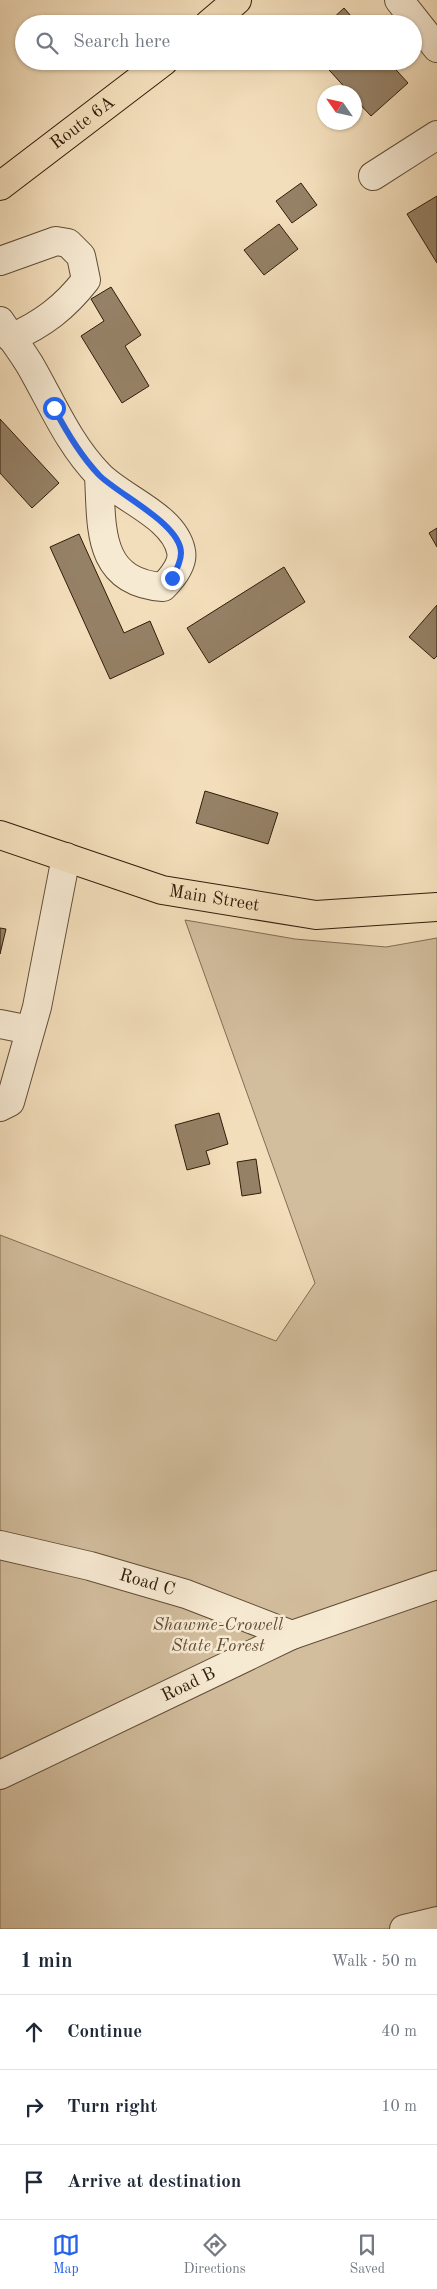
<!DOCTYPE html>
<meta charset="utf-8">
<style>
:root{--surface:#fff;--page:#f6f6f7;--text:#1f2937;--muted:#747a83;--line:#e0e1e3;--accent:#2563eb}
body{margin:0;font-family:"Old Standard TT",serif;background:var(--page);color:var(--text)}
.compass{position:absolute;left:317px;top:85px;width:45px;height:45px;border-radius:50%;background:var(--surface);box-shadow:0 1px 4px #0004;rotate:304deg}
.stop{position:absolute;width:15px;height:15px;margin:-11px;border:4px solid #2563eb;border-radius:50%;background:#fff}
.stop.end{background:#2563eb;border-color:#fff;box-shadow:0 1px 5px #0008}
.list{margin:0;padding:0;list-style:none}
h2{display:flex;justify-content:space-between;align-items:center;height:65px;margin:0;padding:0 20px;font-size:21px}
h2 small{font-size:16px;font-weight:400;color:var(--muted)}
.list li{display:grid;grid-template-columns:32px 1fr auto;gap:15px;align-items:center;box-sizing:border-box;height:75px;padding:0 20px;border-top:1px solid var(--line)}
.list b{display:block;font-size:19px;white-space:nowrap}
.list em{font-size:16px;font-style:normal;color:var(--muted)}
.icon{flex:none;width:28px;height:28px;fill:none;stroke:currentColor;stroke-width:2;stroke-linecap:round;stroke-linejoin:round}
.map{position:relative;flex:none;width:437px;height:1929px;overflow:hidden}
.search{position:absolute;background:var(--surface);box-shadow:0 1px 4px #0004;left:15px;right:15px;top:15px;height:55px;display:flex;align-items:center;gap:12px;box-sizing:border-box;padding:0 18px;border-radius:28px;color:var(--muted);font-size:19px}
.sheet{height:290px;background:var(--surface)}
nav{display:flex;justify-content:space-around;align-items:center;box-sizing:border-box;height:70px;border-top:1px solid var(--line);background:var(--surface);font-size:14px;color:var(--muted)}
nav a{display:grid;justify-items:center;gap:2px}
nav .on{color:var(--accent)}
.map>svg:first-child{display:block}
.green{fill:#d2bd9d;stroke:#816d54}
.building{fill:#958166;stroke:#301d0a}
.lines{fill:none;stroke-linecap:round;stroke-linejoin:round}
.minor-casing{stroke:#614d36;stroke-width:30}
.major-casing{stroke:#301d0a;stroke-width:30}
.minor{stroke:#f7ead3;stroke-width:28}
.major{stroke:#f3debb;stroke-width:28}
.route{stroke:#2563eb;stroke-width:6}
.labels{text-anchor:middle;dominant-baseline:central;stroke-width:5;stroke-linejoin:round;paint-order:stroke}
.street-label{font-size:18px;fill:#301d0a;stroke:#f7ead3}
.park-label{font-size:18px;font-style:italic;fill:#614d36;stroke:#f7ead3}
</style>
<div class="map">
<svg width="437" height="1929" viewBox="0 0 437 1929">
<rect width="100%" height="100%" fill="#f3debb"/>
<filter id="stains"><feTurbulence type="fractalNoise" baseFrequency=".004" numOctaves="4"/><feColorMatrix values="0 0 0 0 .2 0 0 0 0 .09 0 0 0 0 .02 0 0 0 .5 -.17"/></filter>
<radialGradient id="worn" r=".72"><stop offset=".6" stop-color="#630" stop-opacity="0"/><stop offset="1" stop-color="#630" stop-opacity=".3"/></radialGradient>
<polygon class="green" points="185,920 295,939 386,947 437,938 437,1929 0,1929 0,1235 276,1341 315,1283"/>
<g class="building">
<polygon points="344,8 358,24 327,24"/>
<polygon points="321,61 388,61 408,83 371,116 354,98 354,92 349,92"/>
<polygon points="301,183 317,205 292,223 276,201"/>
<polygon points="437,196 437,263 407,214"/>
<polygon points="279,224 298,249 264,275 244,250"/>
<polygon points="111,287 141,335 125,346 149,386 122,403 81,336 104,321 91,299"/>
<polygon points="0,419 59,483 32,508 0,473"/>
<polygon points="437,528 437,547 429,533"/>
<polygon points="79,534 124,633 150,621 164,654 110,679 50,547"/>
<polygon points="284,567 305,602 209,663 187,628"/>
<polygon points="437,605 437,656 434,659 409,637"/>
<polygon points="205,791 278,813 268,844 196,823"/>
<polygon points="0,928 6,929 0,954"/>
<polygon points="219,1113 228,1144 206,1151 210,1164 187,1170 175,1125"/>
<polygon points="256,1159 261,1193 242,1196 237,1162"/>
</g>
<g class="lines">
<defs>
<g id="minor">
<polyline points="399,0 437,48"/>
<polyline points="373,176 437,135"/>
<path d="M0,261L56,241L68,243L81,256L86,280C65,307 43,324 11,338"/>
<path d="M0,321C10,336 21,350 30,365C52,403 68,443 99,475C122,499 174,516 181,551C184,564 171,579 163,587C96,582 102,527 99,476"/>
<polyline points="0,1024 30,1030"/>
<polyline points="0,1107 10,1102 37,1007 66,857"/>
<path id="s1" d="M0,1545L90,1566L186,1594L292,1635"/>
<path id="s2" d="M0,1775L292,1635L437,1585"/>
<polyline points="404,1929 437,1921"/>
</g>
<g id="major">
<polyline points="209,24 237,0"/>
<path id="s3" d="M0,186L164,61"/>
<path id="s4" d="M0,835L162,890L316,915L437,907"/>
</g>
</defs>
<use href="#minor" class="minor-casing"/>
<use href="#major" class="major-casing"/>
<use href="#minor" class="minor"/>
<use href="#major" class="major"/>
</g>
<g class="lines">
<path class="route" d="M54,408C67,433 80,455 99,475C119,495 181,524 181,553C181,562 176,571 172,578"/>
</g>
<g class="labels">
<g class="street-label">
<text stroke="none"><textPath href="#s3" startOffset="104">Route 6A</textPath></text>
<text stroke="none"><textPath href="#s4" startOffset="224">Main Street</textPath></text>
<text stroke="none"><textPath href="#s1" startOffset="152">Road C</textPath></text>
<text stroke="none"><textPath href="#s2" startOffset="209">Road B</textPath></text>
</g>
<g class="park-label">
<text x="218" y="1625">Shawme-Crowell<tspan x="218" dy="21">State Forest</tspan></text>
</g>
</g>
<rect width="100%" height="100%" filter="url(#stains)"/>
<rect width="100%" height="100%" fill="url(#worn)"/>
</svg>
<svg class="compass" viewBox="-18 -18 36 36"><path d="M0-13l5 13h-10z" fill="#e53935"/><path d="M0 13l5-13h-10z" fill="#747a83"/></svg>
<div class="stop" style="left:54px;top:408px"></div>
<div class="stop end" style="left:172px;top:578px"></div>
<div class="search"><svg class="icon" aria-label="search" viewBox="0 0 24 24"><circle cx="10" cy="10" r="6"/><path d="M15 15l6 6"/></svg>Search here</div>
</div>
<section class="sheet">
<h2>1 min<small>Walk · 50 m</small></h2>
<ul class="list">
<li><svg class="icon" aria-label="ahead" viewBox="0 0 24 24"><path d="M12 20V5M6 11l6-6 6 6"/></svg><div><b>Continue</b></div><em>40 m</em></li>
<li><svg class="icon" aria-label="right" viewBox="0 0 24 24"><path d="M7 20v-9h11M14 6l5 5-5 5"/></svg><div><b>Turn right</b></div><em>10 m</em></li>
<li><svg class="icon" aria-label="arrive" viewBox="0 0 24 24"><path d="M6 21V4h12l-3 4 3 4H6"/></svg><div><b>Arrive at destination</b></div></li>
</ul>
</section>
<nav>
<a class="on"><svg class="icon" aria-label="map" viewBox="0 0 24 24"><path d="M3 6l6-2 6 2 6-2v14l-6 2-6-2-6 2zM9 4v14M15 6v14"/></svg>Map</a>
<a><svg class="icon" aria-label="directions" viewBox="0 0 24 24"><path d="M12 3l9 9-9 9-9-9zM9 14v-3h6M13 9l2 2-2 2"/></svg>Directions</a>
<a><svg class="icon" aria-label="saved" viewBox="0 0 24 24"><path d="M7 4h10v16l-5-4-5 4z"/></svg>Saved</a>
</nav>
